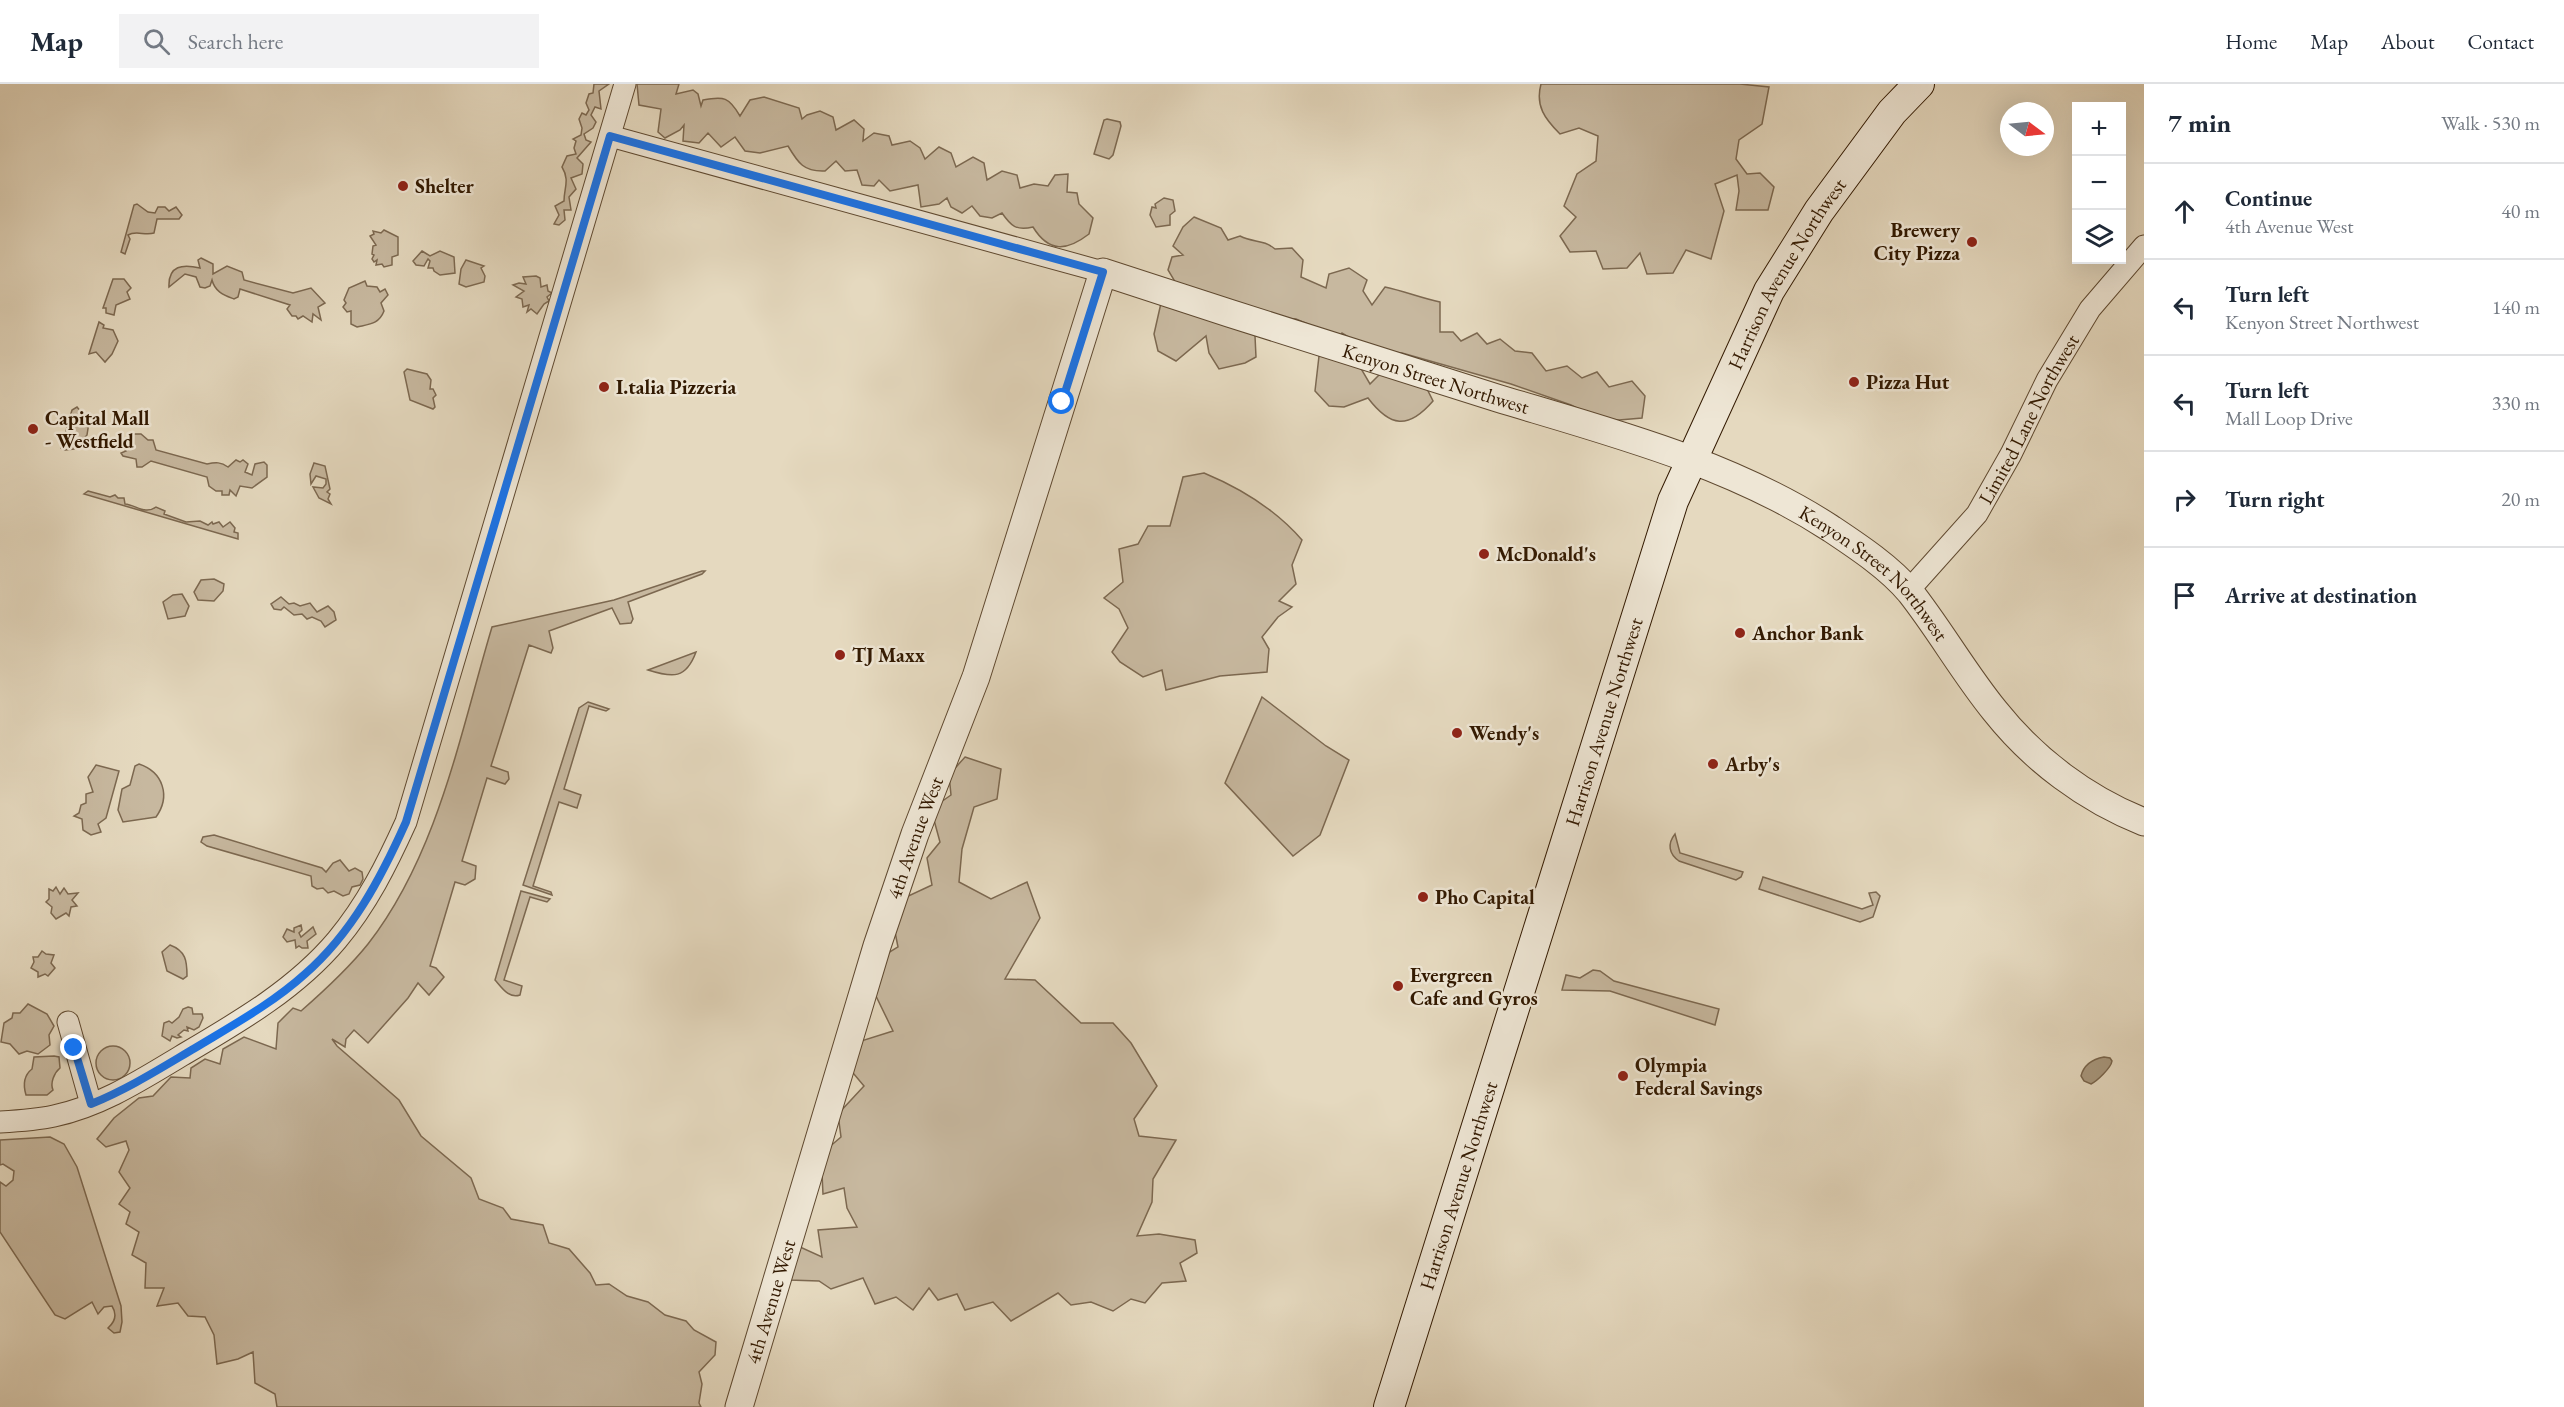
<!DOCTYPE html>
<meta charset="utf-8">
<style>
:root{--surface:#fff;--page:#f2f2f3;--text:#1f2937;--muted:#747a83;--line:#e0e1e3}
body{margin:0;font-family:"EB Garamond",serif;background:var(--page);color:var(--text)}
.controls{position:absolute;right:18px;top:18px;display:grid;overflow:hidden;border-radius:0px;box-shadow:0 6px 24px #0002}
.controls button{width:54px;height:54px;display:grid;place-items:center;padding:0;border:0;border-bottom:2px solid var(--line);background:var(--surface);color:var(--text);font:30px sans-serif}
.compass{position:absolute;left:2000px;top:18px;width:54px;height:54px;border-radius:50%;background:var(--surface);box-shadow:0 6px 24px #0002;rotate:106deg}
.stop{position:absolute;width:18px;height:18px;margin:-14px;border:4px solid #1a73e8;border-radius:50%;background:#fff}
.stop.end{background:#1a73e8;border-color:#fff;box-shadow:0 2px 6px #0008}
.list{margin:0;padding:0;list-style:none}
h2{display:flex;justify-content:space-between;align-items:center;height:78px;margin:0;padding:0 24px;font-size:26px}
h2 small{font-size:20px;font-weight:400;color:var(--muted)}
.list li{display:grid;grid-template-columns:39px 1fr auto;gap:18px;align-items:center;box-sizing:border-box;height:96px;padding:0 24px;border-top:2px solid var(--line)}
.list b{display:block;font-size:22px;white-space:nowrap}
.list p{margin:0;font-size:20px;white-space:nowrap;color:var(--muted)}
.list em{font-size:20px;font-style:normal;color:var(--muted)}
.icon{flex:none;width:33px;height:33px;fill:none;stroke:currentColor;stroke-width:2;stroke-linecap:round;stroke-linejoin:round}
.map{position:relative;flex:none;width:2144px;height:1323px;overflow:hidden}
header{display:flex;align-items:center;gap:36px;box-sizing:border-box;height:84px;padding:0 30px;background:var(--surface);border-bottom:2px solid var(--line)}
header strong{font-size:28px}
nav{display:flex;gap:33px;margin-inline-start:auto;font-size:21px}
.search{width:420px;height:54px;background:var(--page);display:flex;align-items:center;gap:15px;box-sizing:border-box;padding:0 21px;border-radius:0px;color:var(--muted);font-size:22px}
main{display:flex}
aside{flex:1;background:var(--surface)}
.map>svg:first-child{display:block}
.green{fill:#c7b89f;stroke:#7c6850;stroke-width:1.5}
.water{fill:#a8987e;stroke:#79654c;stroke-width:1.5}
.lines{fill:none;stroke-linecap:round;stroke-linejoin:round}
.minor-casing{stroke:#5f4930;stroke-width:23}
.tertiary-casing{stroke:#5f4930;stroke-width:29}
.secondary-casing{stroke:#321901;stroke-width:32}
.minor{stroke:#eee6d5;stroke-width:21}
.tertiary{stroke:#eee6d5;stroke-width:27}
.secondary{stroke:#eee6d5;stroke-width:30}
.route{stroke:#1a73e8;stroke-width:8}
.poi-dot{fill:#8f2418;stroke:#eee6d5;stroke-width:2}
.labels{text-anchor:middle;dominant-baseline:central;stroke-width:5;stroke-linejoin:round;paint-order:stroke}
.poi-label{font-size:20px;font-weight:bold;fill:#321901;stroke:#eee6d5;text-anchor:start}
.street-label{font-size:20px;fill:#321901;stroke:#eee6d5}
</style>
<header>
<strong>Map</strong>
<div class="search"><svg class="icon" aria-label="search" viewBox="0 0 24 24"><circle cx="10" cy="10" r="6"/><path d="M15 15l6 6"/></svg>Search here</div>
<nav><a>Home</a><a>Map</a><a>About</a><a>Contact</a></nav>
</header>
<main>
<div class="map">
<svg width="2144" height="1323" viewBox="0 0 2144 1323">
<rect width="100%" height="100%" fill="#e5d9bf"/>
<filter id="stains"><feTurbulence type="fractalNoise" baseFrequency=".00333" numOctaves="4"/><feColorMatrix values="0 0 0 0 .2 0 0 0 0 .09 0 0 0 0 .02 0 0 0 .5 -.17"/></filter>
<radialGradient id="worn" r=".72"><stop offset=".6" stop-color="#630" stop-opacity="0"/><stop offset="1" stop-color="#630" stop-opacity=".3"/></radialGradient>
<g class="green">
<path d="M594,0H609L599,7L601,25L595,23L591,31L596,38L593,44L584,50L586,56L591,58L577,74L583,80L582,90L571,94L576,105L569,113L571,126H564L565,136L559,141L554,140L559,131L555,122L564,117C564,104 570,96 562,83L567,72L576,70L574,64L576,57L573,55L581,51L582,44L579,35L582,29L586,31L589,26L586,19L589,10L593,9Z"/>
<path d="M637,0H679L676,10L693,6L698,10L701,22L703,16C724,12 729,13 740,32L750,16L764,13L799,24L802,35L807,31L820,27L833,33L836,46L854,36L864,45L863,57L874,49L889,52L892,61L910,57L920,64L925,75L939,63L951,69L956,83L973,73L984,79L987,96L1002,87L1017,91L1020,104L1034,100L1048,102L1055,91L1068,90L1067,108L1077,109L1079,120L1093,134L1089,150C1067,167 1049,169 1033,143C1016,147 1011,142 1002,129L992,134L980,132L972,122L962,129L951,123L947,114L939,120L921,123L918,101L890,107L879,96L874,102L862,101L857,86L845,87L836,77L825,87C804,88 798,79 788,62L760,69L745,67L735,53L721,63L708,49L699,59L683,57L684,41L680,46L665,54L658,48L661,25L639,21Z"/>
<path d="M1541,0H1740L1769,3L1762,40L1739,56L1736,75L1747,90L1760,89L1774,103L1768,126H1736L1739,107L1737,91L1715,100L1724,127L1711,175L1686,166L1673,189L1647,190L1640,169L1627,184L1603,185L1596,167L1570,168L1560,152L1576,133L1564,122L1577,90L1596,77L1598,52L1579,44L1560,50C1545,35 1535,22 1541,0Z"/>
<polygon points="1107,35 1120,38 1121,42 1113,71 1109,75 1094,70 1104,36"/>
<polygon points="1164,114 1173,116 1175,127 1170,131 1170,141 1156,143 1150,131 1152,123 1156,124 1155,120"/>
<path d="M137,120L148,128L155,129L158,123H165L169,127L176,123L182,131L179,135H157L154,149C145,152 136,146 128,151L130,155L125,170L121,168L134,121Z"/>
<path d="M1194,133L1221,144L1228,156L1240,152C1254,159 1263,155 1275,165L1292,164L1303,176L1301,193L1326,204L1329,190L1349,184L1367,196L1363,207L1372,221L1385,203C1404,207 1421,214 1440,218V248H1453L1461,257L1477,249L1487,260L1500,255L1515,267L1532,269L1546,287L1567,282L1582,294L1597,288L1609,303L1632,297L1645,312L1642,334L1619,336L1597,334L1571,321L1511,300L1402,269L1370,266L1342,249L1329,270L1359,281L1370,300L1380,290L1424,299L1433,317C1408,346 1390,343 1368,314L1344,323L1329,322L1315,307L1322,246L1296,235L1267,233L1255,252L1256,273L1245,279L1219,285L1209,269L1206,252L1176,277L1158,267L1154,250L1161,219L1180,206L1168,186L1172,173L1183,171L1173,162L1183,143Z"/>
<polygon points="384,146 398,153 398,171 392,173 392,181 384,183 382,180 376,181 377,176 374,178 372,175 374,171 372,170 373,162 376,161 370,152 374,150 373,147 381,149"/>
<polygon points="422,167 430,172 440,167 454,173 455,189 440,191 434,187 433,184 428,184 430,177 428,175 424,182 416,181 413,177"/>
<path d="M201,174L213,180V190L227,182L242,188L244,196L293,209L311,204L325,219L318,223L321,236L313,230L312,238L303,232L298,235L296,232H292L287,225L290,221L240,205L238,213L234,215C224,211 215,208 212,196L210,202L205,204L200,203L196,193L185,190L169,203C168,181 183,180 200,184L198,176Z"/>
<polygon points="466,176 484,182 481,184 485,192 484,198 466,203 459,200 461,185"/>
<polygon points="536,192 540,194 541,203 547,201 548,207 552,209 547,213 549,217 544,220 537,230 531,225 527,228 529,221 523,223 522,215 516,213 524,207 513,201 519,199 526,200 523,193"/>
<polygon points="113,195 124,195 131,204 127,208 130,215 116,221 114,231 106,229 106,224 103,224"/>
<path d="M365,197L367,202L377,203L380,208L385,205L388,211L381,219L384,227C379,240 370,240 357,243L351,240V227L347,228L343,223L346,219L344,216L349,204Z"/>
<polygon points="99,238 104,241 103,244 113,246 118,257 112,270 105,278 96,268 89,270"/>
<polygon points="407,285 427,290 431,296 430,305 433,305 436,311 433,314 435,323 433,325 410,316 404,288"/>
<polygon points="77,323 89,338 87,351 81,358 75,358 74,365 65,366 61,364 72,326"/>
<path d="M130,350H141L148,356H153L156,366L207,380C216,378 221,378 228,383L236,376L240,378L243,376L248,380L245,388L252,391L255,380L264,378L267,381V393L252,404L240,402L236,412L230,406L229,411H222V407H216L209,402L207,393L151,377L142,383H137L136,375L123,372L121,369L126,367L121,361L122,357L130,353Z"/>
<polygon points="314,379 325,382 330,405 327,408 330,410 328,415 331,420 319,414 313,403 323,404 326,400 326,395 316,392 311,400 310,390"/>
<path d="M1204,389C1240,404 1276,426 1302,456L1292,481L1296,500L1279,517L1292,523L1278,533L1262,553L1269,565L1267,588L1220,592L1166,606L1162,586L1143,593L1120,578L1112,568L1128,544L1119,525L1104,514L1123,498L1119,465L1138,460L1148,442H1170L1183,393Z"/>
<path d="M88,407L110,413L115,411L118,414H124L125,420C136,421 145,431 156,423L165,427L164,430L186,438L200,437L208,441L212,438L213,440L219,438L223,443L230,438L235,444L234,448L238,449V455L84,410Z"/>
<path d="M702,487H705L702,490L628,518L633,535L631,539L620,540L612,524L549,547L553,564L551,569L529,561L491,682L508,688L509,695L505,700L487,694L462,777L476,782L475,795L465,801L455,798L430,882L436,884L444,893L429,911L418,899L408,914L368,959L354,946L346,955L345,963L332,955L337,962L399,1016L421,1052L471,1094L479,1115L503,1124L511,1135L543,1141L549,1159L569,1165L590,1189L596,1201L609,1200L627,1212L648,1218L665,1231L686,1237L694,1246L716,1258L715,1271L699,1288L702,1300L699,1319L701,1323H277L275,1310L255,1299L253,1268L238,1275L217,1280L214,1251L205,1233L188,1232L178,1219L157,1222L164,1204H145L146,1179L132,1171L139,1148L126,1140L130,1128L119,1120L130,1104L119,1088L129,1066L126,1057L106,1063L97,1055L114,1034L139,1014L153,1012L171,993L190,994L191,984L205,975L220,980L223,965L244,953L276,965L278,939L293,924L301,927C325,906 348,885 368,860C438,770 460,650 492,543L614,516Z"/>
<polygon points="214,495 224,500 223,507 214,517 198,516 194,508 201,496"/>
<polygon points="182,510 189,522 185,532 168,535 163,518 173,511"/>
<polygon points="281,513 289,520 294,519 300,522 310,519 317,528 328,522 334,528 336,536 325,543 321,537 312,533 307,535 302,530 294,531 284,523 281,526 274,525 271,520"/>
<path d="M696,568C686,595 673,594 648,586Z"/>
<polygon points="1262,613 1326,662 1349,676 1320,751 1293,772 1225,699"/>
<polygon points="588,618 609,625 606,627 589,622 564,705 581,711 577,724 559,718 533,802 551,808 552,811 523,801 579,624"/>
<polygon points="965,673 1001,685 997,715 974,723 962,765 959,798 991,815 1027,798 1040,834 1005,895 1035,896 1081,939 1113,939 1131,959 1157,1002 1134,1035 1139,1052 1176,1056 1153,1095 1152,1118 1137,1152 1159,1150 1195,1156 1197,1169 1180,1179 1186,1197 1162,1199 1145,1219 1131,1215 1113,1227 1091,1218 1071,1221 1058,1209 1011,1237 993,1218 965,1226 957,1210 938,1216 929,1204 913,1226 896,1213 875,1220 863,1194 831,1205 819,1197 789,1196 798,1162 822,1173 818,1146 857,1143 847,1124 844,1104 823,1110 821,1070 841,1053 838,1030 864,1002 848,983 861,957 893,947 873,906 883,872 898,863 895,848 904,814 932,801 927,774 940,758 931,725 951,711 949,691"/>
<path d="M139,680C163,688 171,712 156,733L123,738L118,726L122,705L130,701L135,682Z"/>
<polygon points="96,681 119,687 106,734 98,740 101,748 91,751 83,746 82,735 74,732 79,729 81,721 86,719 86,710 93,708 88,693"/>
<path d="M1675,750L1680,769L1743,788L1741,793L1736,796L1679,777C1669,770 1667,760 1675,750Z"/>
<polygon points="214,751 322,784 326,788 333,779 340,776 349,787 355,784 362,788 363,795 360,801 352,803 349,810 343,812 334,807 328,809 323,804 317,805 312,802 311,792 207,762 201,758 203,753"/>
<polygon points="1763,793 1862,825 1873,821 1869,809 1876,808 1880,812 1873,833 1860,838 1759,805"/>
<polygon points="56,803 60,810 64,804 68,810 78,809 72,816 77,822 71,823 69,832 66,829 56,835 51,829 52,823 46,818 49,815 49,805 53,807"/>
<path d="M521,807L550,815L547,818L530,813L504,896L522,902L520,911C509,915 502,904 495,896Z"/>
<polygon points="301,841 302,846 299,849 301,853 313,843 316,850 307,857 308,864 302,864 299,862 296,864 295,856 287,858 283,853 287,845 294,848 294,844"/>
<path d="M170,861C186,867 187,877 187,892L183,895L167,887L162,868Z"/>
<polygon points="42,867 46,870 54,871 51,879 55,884 48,892 45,890 38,893 38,888 31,884 34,878 33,873 38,873"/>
<polygon points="1593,886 1600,887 1614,897 1719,925 1715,941 1610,907 1562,906 1566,891 1580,894"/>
<polygon points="28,920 47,930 54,942 49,951 50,961 38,970 27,967 19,970 10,960 1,958 4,939 12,934 13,929 20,929"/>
<polygon points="188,923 192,924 193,930 202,930 203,934 199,943 194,946 187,943 188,947 184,946 178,951 181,953 177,954 172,952 170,957 162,952 164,939 169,937 172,939 179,933 183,925"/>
<circle cx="113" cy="979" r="17"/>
<path d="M54,972L59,973L60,984C54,989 50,999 53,1006L47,1011H26C23,1001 23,992 32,985L34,973Z"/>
<path d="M50,1053L64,1060L77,1083L121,1222L122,1238L120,1248L114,1249L108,1244C116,1237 117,1230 112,1222L104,1223L98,1230L92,1218L65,1235L55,1231L0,1148V1098L6,1102L13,1096L14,1087L3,1080L0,1081V1056Z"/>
</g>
<path class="water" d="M2104,973L2110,974L2112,977C2111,984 2097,997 2091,1000L2084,997L2081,992C2084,980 2093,975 2104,973Z"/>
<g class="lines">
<defs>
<g id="minor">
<polyline points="610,52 1103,188"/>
<path id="s1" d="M1909,506L1977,430L2011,370L2047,296L2090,225L2144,162"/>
<polyline points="68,938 91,1020"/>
<path d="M0,1038C18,1037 36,1036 54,1032C101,1022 141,996 181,972C237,939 295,906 337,856C367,820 387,780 406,738L625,0"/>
</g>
<g id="tertiary">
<path id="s2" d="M739,1323L877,862L915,750L976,593L1103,188C1234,231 1365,273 1497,314C1610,348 1730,379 1830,444C1857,462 1889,483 1910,508C1940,546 1964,589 1995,627C2034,676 2086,715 2144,738"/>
</g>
<g id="secondary">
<path id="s3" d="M1389,1323L1673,417L1769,207L1819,127L1892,28L1919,0"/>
</g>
</defs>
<use href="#minor" class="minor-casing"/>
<use href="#tertiary" class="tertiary-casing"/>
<use href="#secondary" class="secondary-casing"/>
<use href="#minor" class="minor"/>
<use href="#tertiary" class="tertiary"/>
<use href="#secondary" class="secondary"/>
</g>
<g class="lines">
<path class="route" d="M74,964L91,1020C128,1005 161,984 195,964C233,941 273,919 305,890C352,849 381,794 406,738L610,52L1103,188L1062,318"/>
</g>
<g class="poi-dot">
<circle cx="403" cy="102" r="6"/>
<circle cx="1972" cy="158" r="6"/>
<circle cx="1854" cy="298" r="6"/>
<circle cx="604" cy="303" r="6"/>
<circle cx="33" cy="345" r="6"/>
<circle cx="1484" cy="470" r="6"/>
<circle cx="1740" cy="549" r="6"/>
<circle cx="840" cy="571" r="6"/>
<circle cx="1457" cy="649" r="6"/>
<circle cx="1713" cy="680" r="6"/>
<circle cx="1423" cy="813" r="6"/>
<circle cx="1398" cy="902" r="6"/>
<circle cx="1623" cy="992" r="6"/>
</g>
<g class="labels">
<g class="poi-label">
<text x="415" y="102">Shelter</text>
<text x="1960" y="146" text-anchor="end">Brewery<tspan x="1960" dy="23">City Pizza</tspan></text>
<text x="1866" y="298">Pizza Hut</text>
<text x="616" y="303">I.talia Pizzeria</text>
<text x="45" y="334">Capital Mall<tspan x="45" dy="23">- Westfield</tspan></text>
<text x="1496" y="470">McDonald's</text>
<text x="1752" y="549">Anchor Bank</text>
<text x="852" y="571">TJ Maxx</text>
<text x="1469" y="649">Wendy's</text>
<text x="1725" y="680">Arby's</text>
<text x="1435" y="813">Pho Capital</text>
<text x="1410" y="891">Evergreen<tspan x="1410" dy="23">Cafe and Gyros</tspan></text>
<text x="1635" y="981">Olympia<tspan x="1635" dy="23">Federal Savings</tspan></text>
</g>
<g class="street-label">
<text stroke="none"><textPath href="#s3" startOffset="1204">Harrison Avenue Northwest</textPath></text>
<text stroke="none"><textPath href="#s2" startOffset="1542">Kenyon Street Northwest</textPath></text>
<text stroke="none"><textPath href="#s1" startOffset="210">Limited Lane Northwest</textPath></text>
<text stroke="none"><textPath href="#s2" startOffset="2028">Kenyon Street Northwest</textPath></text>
<text stroke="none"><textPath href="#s3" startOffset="718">Harrison Avenue Northwest</textPath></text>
<text stroke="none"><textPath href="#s2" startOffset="596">4th Avenue West</textPath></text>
<text stroke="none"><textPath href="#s3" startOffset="232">Harrison Avenue Northwest</textPath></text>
<text stroke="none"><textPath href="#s2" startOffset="110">4th Avenue West</textPath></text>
</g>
</g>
<rect width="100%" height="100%" filter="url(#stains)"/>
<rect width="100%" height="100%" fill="url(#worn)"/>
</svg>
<div class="controls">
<button>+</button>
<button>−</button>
<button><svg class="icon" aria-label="layers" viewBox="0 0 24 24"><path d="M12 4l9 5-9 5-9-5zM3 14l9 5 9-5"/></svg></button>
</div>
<svg class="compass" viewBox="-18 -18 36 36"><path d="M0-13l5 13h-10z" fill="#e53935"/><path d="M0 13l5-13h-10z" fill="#747a83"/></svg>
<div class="stop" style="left:1062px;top:318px"></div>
<div class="stop end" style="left:74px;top:964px"></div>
</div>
<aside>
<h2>7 min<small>Walk · 530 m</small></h2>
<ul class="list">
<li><svg class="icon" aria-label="ahead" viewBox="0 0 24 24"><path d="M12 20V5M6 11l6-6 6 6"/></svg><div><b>Continue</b><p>4th Avenue West</p></div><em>40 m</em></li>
<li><svg class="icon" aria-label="left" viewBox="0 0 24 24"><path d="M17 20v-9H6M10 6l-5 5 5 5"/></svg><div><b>Turn left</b><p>Kenyon Street Northwest</p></div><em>140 m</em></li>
<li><svg class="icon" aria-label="left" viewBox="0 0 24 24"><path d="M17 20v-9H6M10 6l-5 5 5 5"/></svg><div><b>Turn left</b><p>Mall Loop Drive</p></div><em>330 m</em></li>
<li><svg class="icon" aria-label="right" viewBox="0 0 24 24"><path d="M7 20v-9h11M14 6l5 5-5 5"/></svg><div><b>Turn right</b></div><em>20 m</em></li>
<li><svg class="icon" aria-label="arrive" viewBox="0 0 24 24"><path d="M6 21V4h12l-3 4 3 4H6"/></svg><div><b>Arrive at destination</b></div></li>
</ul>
</aside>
</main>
